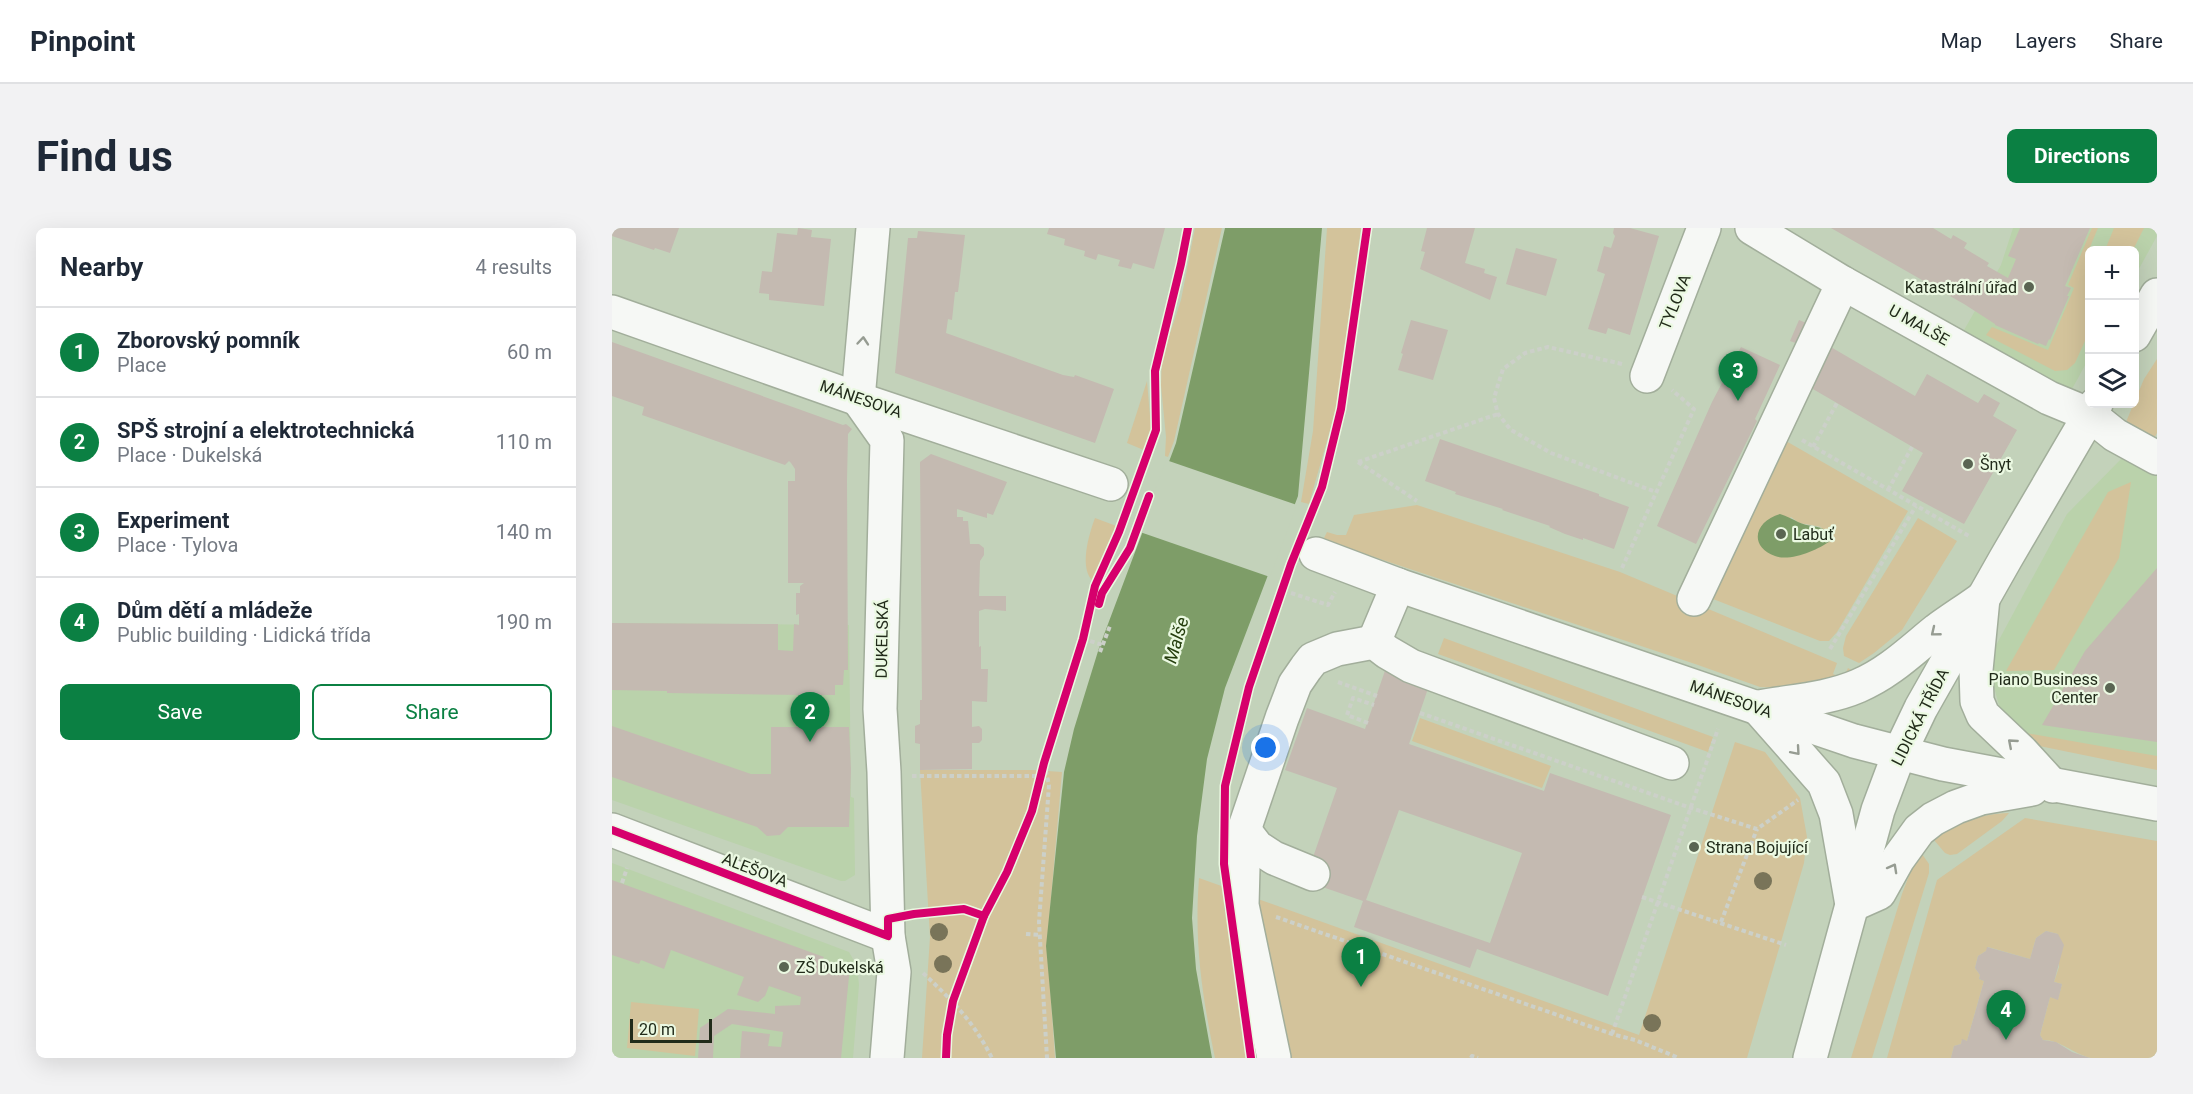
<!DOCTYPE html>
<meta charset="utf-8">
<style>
:root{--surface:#fff;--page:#f2f2f3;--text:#1f2937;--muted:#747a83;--line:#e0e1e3;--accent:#0b8043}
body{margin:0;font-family:Roboto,sans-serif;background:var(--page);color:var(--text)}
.controls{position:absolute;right:18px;top:18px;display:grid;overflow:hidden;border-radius:9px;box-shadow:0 6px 24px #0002}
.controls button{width:54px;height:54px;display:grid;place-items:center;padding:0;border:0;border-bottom:2px solid var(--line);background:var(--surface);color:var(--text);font:30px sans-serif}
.scale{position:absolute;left:18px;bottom:15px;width:82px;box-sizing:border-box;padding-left:6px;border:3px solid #212b1a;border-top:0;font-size:16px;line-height:21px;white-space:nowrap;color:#212b1a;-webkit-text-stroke:4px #ebf9e2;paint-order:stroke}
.you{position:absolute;left:654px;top:520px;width:21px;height:21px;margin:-15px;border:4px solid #fff;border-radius:50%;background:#1a73e8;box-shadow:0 0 0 9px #1a73e833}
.badge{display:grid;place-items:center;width:39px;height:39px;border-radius:50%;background:var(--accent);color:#fff;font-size:20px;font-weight:700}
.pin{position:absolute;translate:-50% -50px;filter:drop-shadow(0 2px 3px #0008)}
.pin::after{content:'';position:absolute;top:32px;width:21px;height:18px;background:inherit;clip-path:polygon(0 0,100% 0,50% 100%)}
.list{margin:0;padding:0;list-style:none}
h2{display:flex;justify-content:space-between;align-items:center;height:78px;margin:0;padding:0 24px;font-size:26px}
h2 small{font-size:20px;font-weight:400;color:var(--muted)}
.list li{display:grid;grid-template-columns:39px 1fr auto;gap:18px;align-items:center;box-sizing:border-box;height:90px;padding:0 24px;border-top:2px solid var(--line)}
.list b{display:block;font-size:22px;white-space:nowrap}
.list p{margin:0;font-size:20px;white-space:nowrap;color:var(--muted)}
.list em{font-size:20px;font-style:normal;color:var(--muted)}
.actions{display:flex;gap:12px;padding:18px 24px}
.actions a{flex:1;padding:14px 0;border:2px solid var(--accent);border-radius:9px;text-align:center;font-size:21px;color:var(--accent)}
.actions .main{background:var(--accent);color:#fff}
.icon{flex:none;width:33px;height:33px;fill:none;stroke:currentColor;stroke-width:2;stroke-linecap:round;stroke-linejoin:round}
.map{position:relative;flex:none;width:1545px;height:830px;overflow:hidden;border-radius:9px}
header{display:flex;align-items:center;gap:36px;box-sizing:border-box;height:84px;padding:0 30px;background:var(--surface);border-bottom:2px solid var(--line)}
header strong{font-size:28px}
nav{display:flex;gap:33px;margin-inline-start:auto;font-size:21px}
.intro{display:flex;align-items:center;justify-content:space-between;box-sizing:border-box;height:144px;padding:0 36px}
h1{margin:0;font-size:42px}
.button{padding:15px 27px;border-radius:9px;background:var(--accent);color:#fff;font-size:21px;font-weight:700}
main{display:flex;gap:36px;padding:0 36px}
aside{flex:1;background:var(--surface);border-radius:9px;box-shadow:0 6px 24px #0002}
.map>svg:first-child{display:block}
.built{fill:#bad2ab}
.green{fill:#d3c39b;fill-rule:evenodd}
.water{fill:#7e9d68}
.pier{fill:#c3d2ba}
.building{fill:#c4bab1;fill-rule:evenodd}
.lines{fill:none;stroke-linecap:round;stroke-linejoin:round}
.minor-casing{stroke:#a2ae9b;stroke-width:36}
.major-casing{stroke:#a2ae9b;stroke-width:36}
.path{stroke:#ccd0c9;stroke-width:4;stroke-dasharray:4.5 3;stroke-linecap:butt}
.minor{stroke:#f6f8f5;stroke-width:33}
.major{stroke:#f6f8f5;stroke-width:33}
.cycleway-casing{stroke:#ebf9e2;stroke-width:11}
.cycleway{stroke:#d6006c;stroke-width:8}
.tree{fill:#797459}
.oneway{stroke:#969c92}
.poi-dot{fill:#5a6552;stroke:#ebf9e2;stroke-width:2}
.labels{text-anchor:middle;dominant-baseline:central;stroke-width:4.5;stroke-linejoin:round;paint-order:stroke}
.poi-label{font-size:16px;fill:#212b1a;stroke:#ebf9e2;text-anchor:start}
.street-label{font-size:16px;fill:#212b1a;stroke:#ebf9e2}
.water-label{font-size:18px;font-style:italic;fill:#253e0e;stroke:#ebf9e2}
</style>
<header>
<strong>Pinpoint</strong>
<nav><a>Map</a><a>Layers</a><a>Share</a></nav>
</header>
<div class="intro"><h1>Find us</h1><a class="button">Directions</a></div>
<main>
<aside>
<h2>Nearby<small>4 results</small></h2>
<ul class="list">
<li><span class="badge">1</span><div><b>Zborovský pomník</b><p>Place</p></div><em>60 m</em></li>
<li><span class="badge">2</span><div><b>SPŠ strojní a elektrotechnická</b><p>Place · Dukelská</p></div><em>110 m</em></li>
<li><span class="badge">3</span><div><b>Experiment</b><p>Place · Tylova</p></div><em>140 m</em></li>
<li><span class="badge">4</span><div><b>Dům dětí a mládeže</b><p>Public building · Lidická třída</p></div><em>190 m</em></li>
</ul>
<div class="actions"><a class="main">Save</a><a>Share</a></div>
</aside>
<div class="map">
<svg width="1545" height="830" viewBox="0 0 1545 830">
<rect width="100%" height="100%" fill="#c3d2ba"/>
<g class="built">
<polygon points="1401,0 1545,0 1545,8 1523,48 1522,22 1478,22 1477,130 1448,183 1343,118 1389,37"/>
<polygon points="1513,227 1545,238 1545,538 1413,513 1392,495 1375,434 1455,286"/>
<polygon points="0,395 237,397 239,569 242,570 243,647 233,653 229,653 0,572"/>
<polygon points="0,635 237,724 245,738 247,757 241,830 0,830"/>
</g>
<g class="green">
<polygon points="583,0 610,0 562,213 556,229 553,228 554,209 549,157 550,130 569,72"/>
<polygon points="715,0 749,0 724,181 697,276 689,274 701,203"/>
<path d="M1480,0H1486C1480,15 1471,30 1477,45V104L1463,135L1455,142L1443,143L1374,107L1380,99L1436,122L1462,60L1456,57Z"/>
<polygon points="1502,0 1532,0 1521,22 1493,22"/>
<polygon points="1545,131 1545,205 1541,212 1523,205 1514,194 1532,151"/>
<polygon points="535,153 539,200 534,223 515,215"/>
<path d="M1167,209L1296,283L1225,404L1217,413H1208L1096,369ZM1179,289L1187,295L1210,299L1151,320Z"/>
<polygon points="1519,254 1507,330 1442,442 1394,443 1496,264"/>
<polygon points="805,277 1008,344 1225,435 1221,446 1231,450 1236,440 1249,448 1184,461 1148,459 1086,437 711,312 715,304 725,307 734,307 742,287"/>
<path d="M483,290L507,299L482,354C466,342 477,306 483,290Z"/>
<polygon points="1306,290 1345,313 1290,402 1262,425 1247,435 1232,428 1231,420 1234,408"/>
<polygon points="832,410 1101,509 1096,524 826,426"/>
<polygon points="808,490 939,538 930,560 800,513"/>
<polygon points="1397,502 1545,528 1545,542 1417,516"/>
<path d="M1123,514L1153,524L1188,570L1195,609L1192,635L1135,830H603C590,767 582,715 587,650L1027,807Z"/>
<polygon points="308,542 421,542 450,544 435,716 443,830 310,830 318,709"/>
<path d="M1397,585L1390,593L1345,626L1338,627L1333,625L1322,612C1344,593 1369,586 1397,585Z"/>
<path d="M1413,590L1545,613V830C1524,830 1500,830 1479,830C1461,826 1449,812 1431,812L1428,807L1438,769L1446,771L1450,756L1442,754L1447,739L1446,706L1434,703L1424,710L1418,731L1376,719L1374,723L1366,728L1363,740L1368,747L1367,751L1372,753L1355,813L1350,812L1349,816L1342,818L1339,830H1275L1325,652Z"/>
<polygon points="1310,626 1317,636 1317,645 1260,830 1239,830 1290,666 1301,637"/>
<polygon points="19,774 87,781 83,828 15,820"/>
</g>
<g class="water">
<polygon points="613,0 710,0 686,268 613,460 595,531 585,608 580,690 584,741 600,830 444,830 434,718 452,544 462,501 487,420 564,215"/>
<path d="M1168,286C1175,288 1180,291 1186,294C1196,299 1206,297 1215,303L1218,313C1206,322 1178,334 1163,328C1136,318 1143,293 1168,286Z"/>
</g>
<polygon class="pier" points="554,232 685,277 658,349 528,304"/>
<g class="building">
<polygon points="0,0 67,0 58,25 43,20 42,22 0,8"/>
<polygon points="186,0 200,2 199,9 219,11 212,78 157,72 157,66 147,65 150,43 160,44 165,5 185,7"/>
<polygon points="437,0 553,0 542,41 521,35 519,41 506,38 508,32 486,26 484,32 472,28 473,23 452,17 453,11 435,6"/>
<polygon points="815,0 863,0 853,35 873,41 872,45 885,49 878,72 808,41 813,24 809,23"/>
<polygon points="1002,0 1018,0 1047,8 1018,107 996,100 994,106 976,101 993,46 985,43 992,18 999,20 1003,8 1001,5"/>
<polygon points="1219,0 1321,0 1339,11 1341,7 1355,15 1352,20 1377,35 1375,38 1396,50 1404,31 1396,28 1408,0 1478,0 1453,58 1459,60 1455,68 1457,68 1438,112 1437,111 1434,118 1427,115 1426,116 1383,97 1383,96 1352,76"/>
<polygon points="306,3 353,7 346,64 343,64 340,92 336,91 334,105 451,147 462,149 463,147 502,161 483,215 283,145 296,10 305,10"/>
<polygon points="904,20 945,31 934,68 894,56"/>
<polygon points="799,92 836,102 821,152 786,142 791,126 789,125"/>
<polygon points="1187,92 1199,97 1189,117 1178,113"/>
<polygon points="0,114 231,197 234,196 240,201 236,206 235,253 236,442 232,442 231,457 223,457 223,467 207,467 207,499 237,499 239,542 237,599 176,599 168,607 155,608 145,599 0,549 0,498 139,546 159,546 159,499 193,499 193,467 55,465 55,463 0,462 0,395 166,396 166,422 181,423 182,396 187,397 187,386 184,387 184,365 188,365 188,358 192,355 176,355 176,253 183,253 183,241 179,235 177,233 173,237 30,187 32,179 0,168"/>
<polygon points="1217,118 1303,168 1315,146 1366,175 1372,166 1388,175 1381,188 1405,202 1352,296 1290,263 1311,225 1194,157"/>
<polygon points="1129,119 1168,137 1143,191 1145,193 1138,207 1084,316 1045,298 1100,174"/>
<polygon points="828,211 987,266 987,268 1017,279 1002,321 971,310 971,312 953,306 937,299 938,298 890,282 891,281 843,266 844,264 813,253"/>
<polygon points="319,226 395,254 381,287 375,285 375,290 345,281 345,289 351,289 351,293 356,293 358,316 367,316 372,320 372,327 368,333 367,368 394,368 394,383 373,381 367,383 367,419 369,418 369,441 376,441 375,474 360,473 360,499 367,498 370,501 370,512 367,515 360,515 360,541 308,542 308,516 303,515 303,498 308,496 308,472 310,472 308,234"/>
<polygon points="1545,340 1545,514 1430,497 1473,423"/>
<path d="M778,428L822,443L797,516L932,563L938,545L1059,587L996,768L865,721L858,740L742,699L751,673L696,654L699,635L725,560L673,542L695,480L753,501ZM787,582L910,625L878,715L754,672Z"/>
<polygon points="0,652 212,729 209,735 238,738 229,830 128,830 130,803 158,806 156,818 169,819 171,804 120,796 102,808 101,830 86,830 88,800 116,781 163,786 163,778 188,777 189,769 157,758 153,768 146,774 125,767 132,749 59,722 52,741 29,732 27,736 0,727"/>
<polygon points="1434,703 1446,706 1452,717 1442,754 1450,756 1446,772 1438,769 1428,807 1431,812 1444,814 1460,824 1478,830 1339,830 1342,818 1349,816 1350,811 1355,813 1372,753 1367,751 1368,747 1363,740 1366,728 1374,723 1375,719 1418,731 1424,710"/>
</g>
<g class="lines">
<defs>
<g id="minor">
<polyline points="261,0 246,171 275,212 268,481 272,544 276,708 282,744 275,830"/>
<polyline points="1140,0 1231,55 1437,170 1478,187 1503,207 1545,230"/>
<polyline points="1522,107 1545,67"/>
<polyline points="1035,148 1092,0"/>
<polyline points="1082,371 1231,55"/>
<polyline points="762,414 786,357"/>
<polyline points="0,602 276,708"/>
<polyline points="632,602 645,619 662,630 701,646"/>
<polyline points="662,830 630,677 632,602 670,490 683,456 694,440 701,431 725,421 762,414 775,424 799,438 1060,535"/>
<polyline points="1198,830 1266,582 1287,526 1309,480 1394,330 1484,176"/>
</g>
<g id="major">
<polyline points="0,84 246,171 499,256"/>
<polyline points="704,326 786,357 1242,513 1331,536 1545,576"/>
<polyline points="1371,370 1364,442 1365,473 1371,487 1410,524 1441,558"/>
<path d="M1147,479C1180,473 1216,471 1246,458C1277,445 1300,422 1325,402C1340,391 1356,381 1371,370"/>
<polyline points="1146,480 1212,555 1224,586 1240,677 1267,665 1286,631 1307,602 1321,591 1344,579 1369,570 1420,561"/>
</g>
</defs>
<use href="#minor" class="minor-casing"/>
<use href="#major" class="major-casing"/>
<g class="path">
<polyline points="1010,136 936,119 913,125 891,141 882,170 886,186 899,202 939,225 1044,264"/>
<polyline points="1190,212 1357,308"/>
<polyline points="1201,219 1225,175"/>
<polyline points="746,234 886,186"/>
<polyline points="746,234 805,273"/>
<polyline points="1276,262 1300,219"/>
<polyline points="1010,340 1082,181 1060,162"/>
<polyline points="679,365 716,377 723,364"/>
<polyline points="471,411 491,417"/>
<polyline points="1218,421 1304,278"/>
<polyline points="488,424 498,398"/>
<polyline points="726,454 765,468"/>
<polyline points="808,485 1079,580 1145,601 1186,572"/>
<polyline points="756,495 735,487 741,470 762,477"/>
<polyline points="432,535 437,557 427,694 435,830"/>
<polyline points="300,548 429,548"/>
<polyline points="10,655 15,640"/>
<polyline points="1030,669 1174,717"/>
<polyline points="664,689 1000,806 1023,812 1067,830"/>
<polyline points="1109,694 1145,601"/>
<polyline points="414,706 428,707"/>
<path d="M311,745C341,773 361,793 380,830"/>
<polyline points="1000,806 1106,501"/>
<polyline points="859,830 860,828 866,830"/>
</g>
<use href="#minor" class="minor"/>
<use href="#major" class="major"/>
<defs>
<g id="cycleway">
<polyline points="487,376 490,365 518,320 537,268"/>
<polyline points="0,602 276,708 276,691 302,686 352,681 372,688"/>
<polyline points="334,830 335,807 341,773 372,688 395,644 420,583 432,535 471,411 483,358 507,304 544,202 543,143 569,36 576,0"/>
<polyline points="639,830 612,636 613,558 637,459 679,336 710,259 729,181 755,0"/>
</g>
</defs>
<use href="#cycleway" class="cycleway-casing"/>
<use href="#cycleway" class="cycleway"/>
</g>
<g class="tree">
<circle cx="1151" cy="653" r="9"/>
<circle cx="327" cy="704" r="9"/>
<circle cx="331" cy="736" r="9"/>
<circle cx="1040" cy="795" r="9"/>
</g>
<defs><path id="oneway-chevron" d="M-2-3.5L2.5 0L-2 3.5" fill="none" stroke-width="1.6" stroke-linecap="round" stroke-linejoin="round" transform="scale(1.5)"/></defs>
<g class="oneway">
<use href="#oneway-chevron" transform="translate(251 113) rotate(-85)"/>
<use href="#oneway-chevron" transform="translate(1323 404) rotate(141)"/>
<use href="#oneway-chevron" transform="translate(1400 515) rotate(-139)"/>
<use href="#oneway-chevron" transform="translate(1184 523) rotate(49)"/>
<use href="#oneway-chevron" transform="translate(1281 640) rotate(-61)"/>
</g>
<g class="poi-dot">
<circle cx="1417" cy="59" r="6"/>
<circle cx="1356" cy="236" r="6"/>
<circle cx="1169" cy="306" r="6"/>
<circle cx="1498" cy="460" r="6"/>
<circle cx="1082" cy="619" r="6"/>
<circle cx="172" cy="739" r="6"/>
</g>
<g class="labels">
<g class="poi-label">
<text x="1405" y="59" text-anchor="end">Katastrální úřad</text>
<text x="1368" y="236">Šnyt</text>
<text x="1181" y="306">Labuť</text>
<text x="1486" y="451" text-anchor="end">Piano Business<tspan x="1486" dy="18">Center</tspan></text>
<text x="1094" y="619">Strana Bojující</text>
<text x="184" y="739">ZŠ Dukelská</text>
</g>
<g class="street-label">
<text transform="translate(1063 74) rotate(-68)">TYLOVA</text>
<text transform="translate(1307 97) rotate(29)">U MALŠE</text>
<text transform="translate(249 171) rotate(19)">MÁNESOVA</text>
<text transform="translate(270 411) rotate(-89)">DUKELSKÁ</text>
<text transform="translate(1119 471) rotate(19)">MÁNESOVA</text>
<text transform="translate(1308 489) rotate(-63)">LIDICKÁ TŘÍDA</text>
<text transform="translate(143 642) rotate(21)">ALEŠOVA</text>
</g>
<g class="water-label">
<text transform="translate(564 412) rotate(-74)">Malše</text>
</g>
</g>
</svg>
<div class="controls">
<button>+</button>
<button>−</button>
<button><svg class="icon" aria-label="layers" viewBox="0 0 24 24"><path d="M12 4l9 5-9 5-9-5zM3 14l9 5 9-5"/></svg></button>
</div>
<div class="scale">20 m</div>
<div class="you"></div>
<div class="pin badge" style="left:749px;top:759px">1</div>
<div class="pin badge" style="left:198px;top:514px">2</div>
<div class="pin badge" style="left:1126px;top:173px">3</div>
<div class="pin badge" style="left:1394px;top:812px">4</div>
</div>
</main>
